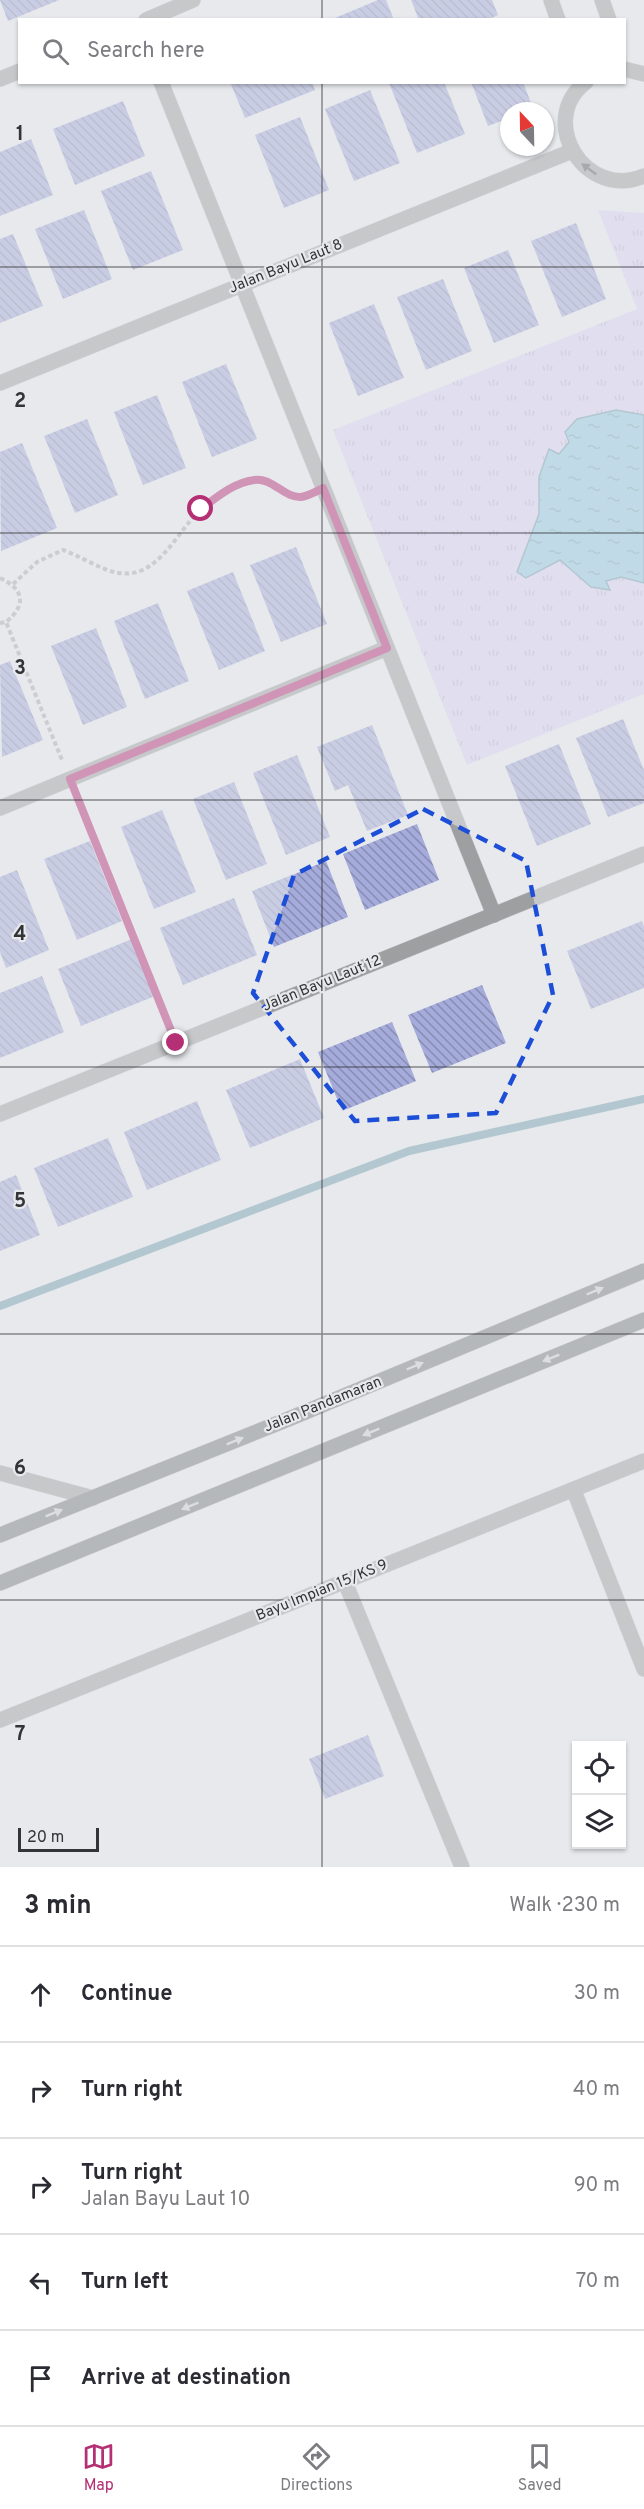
<!DOCTYPE html>
<meta charset="utf-8">
<style>
:root{--surface:#fff;--page:#f2f2f3;--text:#2b2b33;--muted:#7c7c81;--line:#e1e1e2;--accent:#b42f74}
body{margin:0;font-family:Overpass,sans-serif;background:var(--page);color:var(--text)}
.controls{position:absolute;right:18px;bottom:18px;display:grid;overflow:hidden;border-radius:0px;box-shadow:0 2px 4px #0004}
.controls button{width:54px;height:54px;display:grid;place-items:center;padding:0;border:0;border-bottom:2px solid var(--line);background:var(--surface);color:var(--text);font:30px sans-serif}
.compass{position:absolute;left:500px;top:102px;width:54px;height:54px;border-radius:50%;background:var(--surface);box-shadow:0 2px 4px #0004;rotate:338deg}
.scale{position:absolute;left:18px;bottom:15px;width:81px;box-sizing:border-box;padding-left:6px;border:3px solid #333436;border-top:0;font-size:16px;line-height:21px;white-space:nowrap;color:#333436;-webkit-text-stroke:4px #e7e9ed;paint-order:stroke}
.stop{position:absolute;width:18px;height:18px;margin:-14px;border:4px solid #b42f74;border-radius:50%;background:#fff}
.stop.end{background:#b42f74;border-color:#fff;box-shadow:0 2px 6px #0008}
.list{margin:0;padding:0;list-style:none}
h2{display:flex;justify-content:space-between;align-items:center;height:78px;margin:0;padding:0 24px;font-size:26px}
h2 small{font-size:20px;font-weight:400;color:var(--muted)}
.list li{display:grid;grid-template-columns:39px 1fr auto;gap:18px;align-items:center;box-sizing:border-box;height:96px;padding:0 24px;border-top:2px solid var(--line)}
.list b{display:block;font-size:22px;white-space:nowrap}
.list p{margin:0;font-size:20px;white-space:nowrap;color:var(--muted)}
.list em{font-size:20px;font-style:normal;color:var(--muted)}
.icon{flex:none;width:33px;height:33px;fill:none;stroke:currentColor;stroke-width:2;stroke-linecap:round;stroke-linejoin:round}
.map{position:relative;flex:none;width:644px;height:1867px;overflow:hidden}
.search{position:absolute;background:var(--surface);box-shadow:0 2px 4px #0004;left:18px;right:18px;top:18px;height:66px;display:flex;align-items:center;gap:15px;box-sizing:border-box;padding:0 21px;border-radius:0px;color:var(--muted);font-size:22px}
.sheet{height:558px;background:var(--surface)}
nav{display:flex;justify-content:space-around;align-items:center;box-sizing:border-box;height:84px;border-top:2px solid var(--line);background:var(--surface);font-size:16px;color:var(--muted)}
nav a{display:grid;justify-items:center;gap:3px}
nav .on{color:var(--accent)}
.map>svg:first-child{display:block}
.grass{fill:url(#grass-tufts)}
.water{fill:url(#water-ripples);stroke:#749ead;stroke-width:1.5}
.lines{fill:none;stroke-linecap:round;stroke-linejoin:round}
.stream{stroke:#749ead;stroke-width:8}
.building{fill:url(#building-back-hatch)}
.street-casing{stroke:#c3c5c8;stroke-width:16}
.secondary-casing{stroke:#c3c5c8;stroke-width:16}
.path{stroke:#abacb0;stroke-width:4;stroke-dasharray:4.5 3;stroke-linecap:butt}
.street{stroke:#9e9fa1;stroke-width:15}
.secondary{stroke:#797c7e;stroke-width:15}
.oneway{fill:#58595b}
.oneway2{fill:#ccced1}
.route{stroke:#b42f74;stroke-width:8}
.marked{fill:none;stroke:#1d4ed8;stroke-width:4.5;stroke-dasharray:12 8;stroke-linejoin:round}
.grid{fill:none;stroke:#333436;stroke-width:1.5;stroke-opacity:0.55}
.labels{text-anchor:middle;dominant-baseline:central;stroke-width:4.5;stroke-linejoin:round;paint-order:stroke}
.street-label{font-size:15px;fill:#333436;stroke:#e7e9ed}
.grid-label{font-size:20px;text-anchor:middle;font-weight:bold;fill:#333436;stroke:#e7e9ed;stroke-width:4.5;stroke-linejoin:round;paint-order:stroke}
</style>
<div class="map">
<svg width="644" height="1867" viewBox="0 0 644 1867">
<defs>
<pattern id="grass-tufts" width="24" height="20" patternUnits="userSpaceOnUse" patternTransform="scale(1.5)"><rect width="24" height="20" fill="#dad1f4"/><path d="M3 7l-1-3M5 7V3M7 7l1-3M15 17l-1-3M17 17v-4M19 17l1-3" fill="none" stroke="#bcb4d2"/></pattern>
<pattern id="water-ripples" width="26" height="14" patternUnits="userSpaceOnUse" patternTransform="scale(1.5)"><rect width="26" height="14" fill="#90cbe0"/><path d="M2 4q2-2 4 0t4 0M15 11q2-2 4 0t4 0" fill="none" stroke="#76a6b6"/></pattern>
<pattern id="building-back-hatch" width="6" height="6" patternUnits="userSpaceOnUse" patternTransform="scale(1.5)"><rect width="6" height="6" fill="#a5abda"/><path d="M-1 5l2 2M0 0l6 6M5-1l2 2" fill="none" stroke="#878cb2"/></pattern>
</defs>
<rect width="100%" height="100%" fill="#e7e9ed"/>
<polygon class="grass" points="598,210 644,213 644,694 467,765 333,430 637,309"/>
<polygon class="water" points="616,410 644,415 644,583 621,577 606,581 610,590 591,587 560,560 526,578 517,572 539,514 539,477 549,449 559,454 569,442 565,432 577,419"/>
<g class="lines">
<polyline class="stream" points="0,1306 409,1151 644,1099"/>
</g>
<g class="building">
<polygon points="0,0 59,0 8,21"/>
<polygon points="378,0 386,0 394,20 330,20"/>
<polygon points="411,0 492,0 498,15 487,20 419,20"/>
<polygon points="230,82 312,82 315,90 245,118"/>
<polygon points="444,82 465,134 417,153 389,83"/>
<polygon points="471,82 523,82 533,108 509,111 509,118 488,126"/>
<polygon points="370,90 400,163 354,181 325,109"/>
<polygon points="123,101 145,156 75,185 53,129"/>
<polygon points="300,117 329,190 284,208 255,135"/>
<polygon points="31,139 53,195 0,216 0,152"/>
<polygon points="151,171 183,250 133,270 101,191"/>
<polygon points="84,210 112,279 63,299 35,229"/>
<polygon points="576,223 606,299 562,317 531,241"/>
<polygon points="13,234 43,306 0,323 0,239"/>
<polygon points="508,250 539,325 494,343 464,268"/>
<polygon points="443,279 472,351 426,370 397,297"/>
<polygon points="374,304 404,378 358,396 329,323"/>
<polygon points="226,364 257,439 212,457 182,382"/>
<polygon points="157,395 186,468 143,485 114,412"/>
<polygon points="87,419 118,495 75,513 44,436"/>
<polygon points="22,443 57,528 1,551 0,452"/>
<polygon points="296,547 327,624 281,642 250,565"/>
<polygon points="233,572 265,651 219,670 187,591"/>
<polygon points="158,603 189,681 145,699 114,621"/>
<polygon points="96,628 127,707 83,725 51,646"/>
<polygon points="10,661 43,740 2,757 0,665"/>
<polygon points="623,719 644,770 644,803 608,817 576,738"/>
<polygon points="372,725 408,815 367,831 348,785 335,791 317,747"/>
<polygon points="559,744 591,824 537,846 505,766"/>
<polygon points="297,755 330,837 286,855 253,773"/>
<polygon points="234,782 267,864 226,880 193,799"/>
<polygon points="162,810 196,892 154,909 121,827"/>
<polygon points="417,824 439,880 365,910 343,854"/>
<polygon points="90,841 122,921 77,940 44,859"/>
<polygon points="326,861 348,917 274,947 252,891"/>
<polygon points="17,870 49,950 6,968 0,952 0,877"/>
<polygon points="234,898 257,955 183,985 160,928"/>
<polygon points="642,921 644,927 644,988 591,1009 567,951"/>
<polygon points="132,939 155,996 81,1026 58,969"/>
<polygon points="42,976 64,1032 0,1058 0,993"/>
<polygon points="482,985 506,1043 432,1073 408,1015"/>
<polygon points="392,1022 416,1081 342,1111 318,1052"/>
<polygon points="300,1059 324,1118 250,1148 226,1090"/>
<polygon points="197,1101 221,1160 147,1190 124,1132"/>
<polygon points="108,1138 133,1197 58,1227 34,1168"/>
<polygon points="16,1175 40,1235 0,1251 0,1182"/>
<polygon points="368,1735 384,1776 325,1799 309,1759"/>
</g>
<g class="lines">
<defs>
<g id="street">
<polyline points="551,0 558,20"/>
<polyline points="602,0 609,20"/>
<polyline points="146,20 193,0"/>
<polyline points="624,69 644,74"/>
<polyline points="0,79 20,71"/>
<polyline points="161,82 494,915"/>
<path d="M586,82C536,120 585,201 644,176"/>
<polyline points="0,383 572,151"/>
<polyline points="0,808 387,648"/>
<polyline points="0,1114 644,854"/>
<polyline points="0,1473 93,1498"/>
<polyline points="574,1491 644,1669"/>
<polyline points="345,1582 462,1867"/>
<polyline points="0,1720 644,1461"/>
</g>
<g id="secondary">
<polyline points="0,1535 291,1418 644,1271"/>
<polyline points="0,1583 644,1320"/>
</g>
</defs>
<use href="#street" class="street-casing"/>
<use href="#secondary" class="secondary-casing"/>
<g class="path">
<path d="M0,578C24,589 27,605 6,622"/>
<path d="M13,584L37,562L63,550C77,555 101,569 114,572C157,583 176,532 201,509C216,495 234,484 253,480C272,476 285,498 304,496"/>
<polyline points="0,623 6,622 62,760"/>
<polyline points="78,797 169,1024"/>
</g>
<use href="#street" class="street"/>
<use href="#secondary" class="secondary"/>
</g>
<defs><path id="oneway-solid" d="M-6-.8H1V-3.2L6.5 0L1 3.2V.8H-6Z" transform="scale(1.5)"/></defs>
<use class="oneway" href="#oneway-solid" transform="translate(589 169) rotate(-143)"/>
<g class="oneway2">
<use href="#oneway-solid" transform="translate(595 1291) rotate(-23)"/>
<use href="#oneway-solid" transform="translate(551 1358) rotate(158)"/>
<use href="#oneway-solid" transform="translate(415 1366) rotate(-23)"/>
<use href="#oneway-solid" transform="translate(371 1432) rotate(158)"/>
<use href="#oneway-solid" transform="translate(235 1441) rotate(-22)"/>
<use href="#oneway-solid" transform="translate(190 1506) rotate(158)"/>
<use href="#oneway-solid" transform="translate(54 1513) rotate(-22)"/>
</g>
<g class="lines">
<path class="route" d="M176,1043L70,779L387,648L323,488C317,491 308,496 301,497C284,498 272,477 254,480C233,483 217,497 201,509"/>
</g>
<path d="M0 0H644V1867H0ZM423,809L526,861L553,995L496,1113L355,1121L253,993L294,875Z" fill="#e7e9ed" fill-opacity=".55" fill-rule="evenodd"/>
<path class="marked" d="M423,809L526,861L553,995L496,1113L355,1121L253,993L294,875Z"/>
<path class="grid" d="M322,0V20M322,82V1867M0,267H644M0,533H644M0,800H644M0,1067H644M0,1334H644M0,1600H644"/>
<g class="labels">
<g class="street-label">
<text transform="translate(286 267) rotate(-22)">Jalan Bayu Laut 8</text>
<text transform="translate(322 984) rotate(-22)">Jalan Bayu Laut 12</text>
<text transform="translate(323 1405) rotate(-22)">Jalan Pandamaran</text>
<text transform="translate(322 1591) rotate(-22)">Bayu Impian 15/KS 9</text>
</g>
</g>
<g class="grid-label">
<text x="20" y="140">1</text>
<text x="20" y="407">2</text>
<text x="20" y="674">3</text>
<text x="20" y="940">4</text>
<text x="20" y="1207">5</text>
<text x="20" y="1474">6</text>
<text x="20" y="1740">7</text>
</g>
</svg>
<div class="controls">
<button><svg class="icon" aria-label="locate" viewBox="0 0 24 24"><circle cx="12" cy="12" r="6"/><path d="M12 2v4M12 18v4M2 12h4M18 12h4"/></svg></button>
<button><svg class="icon" aria-label="layers" viewBox="0 0 24 24"><path d="M12 4l9 5-9 5-9-5zM3 14l9 5 9-5"/></svg></button>
</div>
<svg class="compass" viewBox="-18 -18 36 36"><path d="M0-13l5 13h-10z" fill="#e53935"/><path d="M0 13l5-13h-10z" fill="#7c7c81"/></svg>
<div class="scale">20 m</div>
<div class="stop" style="left:201px;top:509px"></div>
<div class="stop end" style="left:176px;top:1043px"></div>
<div class="search"><svg class="icon" aria-label="search" viewBox="0 0 24 24"><circle cx="10" cy="10" r="6"/><path d="M15 15l6 6"/></svg>Search here</div>
</div>
<section class="sheet">
<h2>3 min<small>Walk · 230 m</small></h2>
<ul class="list">
<li><svg class="icon" aria-label="ahead" viewBox="0 0 24 24"><path d="M12 20V5M6 11l6-6 6 6"/></svg><div><b>Continue</b></div><em>30 m</em></li>
<li><svg class="icon" aria-label="right" viewBox="0 0 24 24"><path d="M7 20v-9h11M14 6l5 5-5 5"/></svg><div><b>Turn right</b></div><em>40 m</em></li>
<li><svg class="icon" aria-label="right" viewBox="0 0 24 24"><path d="M7 20v-9h11M14 6l5 5-5 5"/></svg><div><b>Turn right</b><p>Jalan Bayu Laut 10</p></div><em>90 m</em></li>
<li><svg class="icon" aria-label="left" viewBox="0 0 24 24"><path d="M17 20v-9H6M10 6l-5 5 5 5"/></svg><div><b>Turn left</b></div><em>70 m</em></li>
<li><svg class="icon" aria-label="arrive" viewBox="0 0 24 24"><path d="M6 21V4h12l-3 4 3 4H6"/></svg><div><b>Arrive at destination</b></div></li>
</ul>
</section>
<nav>
<a class="on"><svg class="icon" aria-label="map" viewBox="0 0 24 24"><path d="M3 6l6-2 6 2 6-2v14l-6 2-6-2-6 2zM9 4v14M15 6v14"/></svg>Map</a>
<a><svg class="icon" aria-label="directions" viewBox="0 0 24 24"><path d="M12 3l9 9-9 9-9-9zM9 14v-3h6M13 9l2 2-2 2"/></svg>Directions</a>
<a><svg class="icon" aria-label="saved" viewBox="0 0 24 24"><path d="M7 4h10v16l-5-4-5 4z"/></svg>Saved</a>
</nav>
